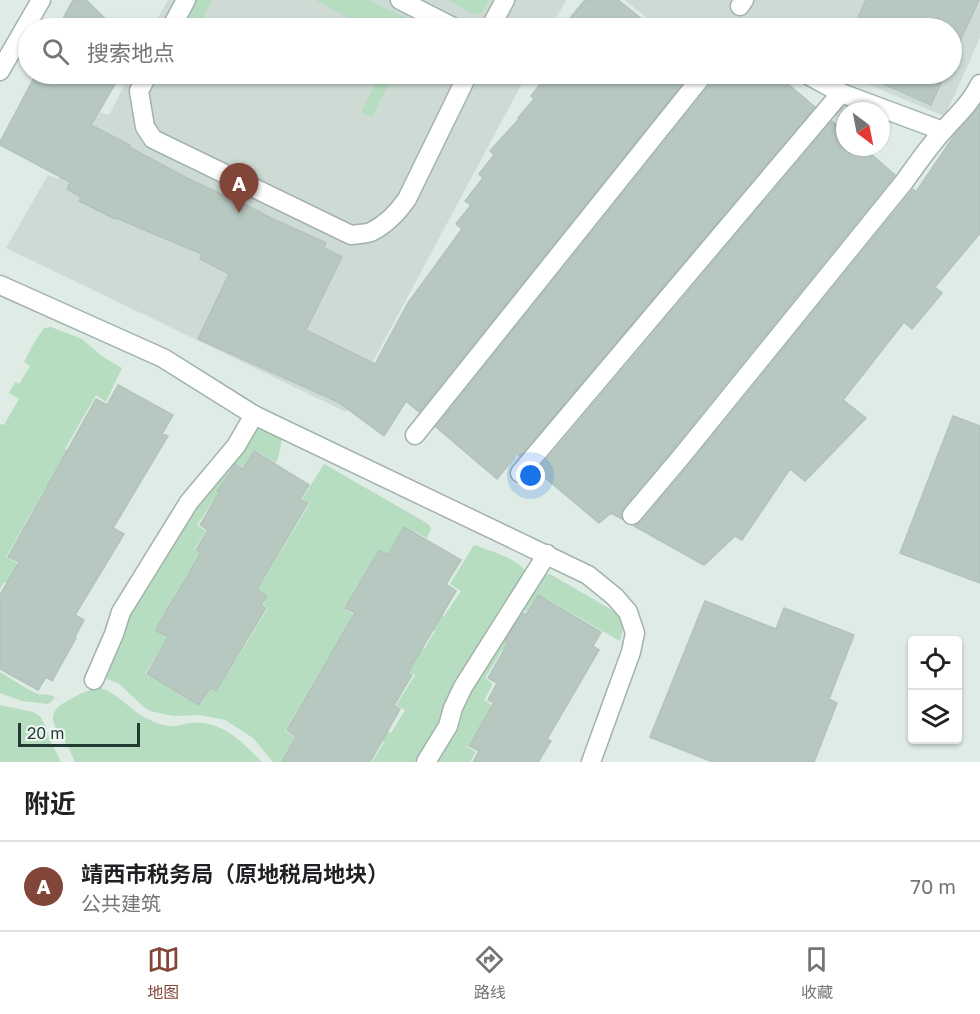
<!DOCTYPE html>
<html lang="zh">
<meta charset="utf-8">
<style>
:root{--surface:#fff;--page:#f2f2f2;--text:#202124;--muted:#757577;--line:#e0e0e0;--accent:#814638}
body{margin:0;font-family:"Golos Text","Noto Sans SC",sans-serif;background:var(--page);color:var(--text)}
.controls{position:absolute;right:18px;bottom:18px;display:grid;overflow:hidden;border-radius:6px;box-shadow:0 2px 4px #0004}
.controls button{width:54px;height:54px;display:grid;place-items:center;padding:0;border:0;border-bottom:2px solid var(--line);background:var(--surface);color:var(--text);font:30px sans-serif}
.compass{position:absolute;left:836px;top:102px;width:54px;height:54px;border-radius:50%;background:var(--surface);box-shadow:0 2px 4px #0004;rotate:148deg}
.scale{position:absolute;left:18px;bottom:15px;width:122px;box-sizing:border-box;padding-left:6px;border:3px solid #1f3b33;border-top:0;font-size:16px;line-height:21px;white-space:nowrap;color:#1f3b33;-webkit-text-stroke:4px #eff7f3;paint-order:stroke}
.you{position:absolute;left:531px;top:476px;width:21px;height:21px;margin:-15px;border:4px solid #fff;border-radius:50%;background:#1a73e8;box-shadow:0 0 0 9px #1a73e833}
.badge{display:grid;place-items:center;width:39px;height:39px;border-radius:50%;background:var(--accent);color:#fff;font-size:20px;font-weight:700}
.pin{position:absolute;translate:-50% -50px;filter:drop-shadow(0 2px 3px #0008)}
.pin::after{content:'';position:absolute;top:32px;width:21px;height:18px;background:inherit;clip-path:polygon(0 0,100% 0,50% 100%)}
.list{margin:0;padding:0;list-style:none}
h2{display:flex;justify-content:space-between;align-items:center;height:78px;margin:0;padding:0 24px;font-size:26px}
h2 small{font-size:20px;font-weight:400;color:var(--muted)}
.list li{display:grid;grid-template-columns:39px 1fr auto;gap:18px;align-items:center;box-sizing:border-box;height:90px;padding:0 24px;border-top:2px solid var(--line)}
.list b{display:block;font-size:22px;white-space:nowrap}
.list p{margin:0;font-size:20px;white-space:nowrap;color:var(--muted)}
.list em{font-size:20px;font-style:normal;color:var(--muted)}
.icon{flex:none;width:33px;height:33px;fill:none;stroke:currentColor;stroke-width:2;stroke-linecap:round;stroke-linejoin:round}
.map{position:relative;flex:none;width:980px;height:762px;overflow:hidden}
.search{position:absolute;background:var(--surface);box-shadow:0 2px 4px #0004;left:18px;right:18px;top:18px;height:66px;display:flex;align-items:center;gap:15px;box-sizing:border-box;padding:0 21px;border-radius:33px;color:var(--muted);font-size:22px}
.sheet{height:168px;background:var(--surface)}
nav{display:flex;justify-content:space-around;align-items:center;box-sizing:border-box;height:84px;border-top:2px solid var(--line);background:var(--surface);font-size:16px;color:var(--muted)}
nav a{display:grid;justify-items:center;gap:3px}
nav .on{color:var(--accent)}
.map>svg:first-child{display:block}
.built{fill:#cddbd4}
.green{fill:#b6ddbf}
.building{fill:#b7c8c1;stroke:#b1c4bc;stroke-width:1.5}
.lines{fill:none;stroke-linecap:round;stroke-linejoin:round}
.service-casing{stroke:#a2b3ac;stroke-width:21}
.minor-casing{stroke:#a2b3ac;stroke-width:21}
.service{stroke:#fff;stroke-width:18}
.minor{stroke:#fff;stroke-width:18}
</style>
<div class="map">
<svg width="980" height="762" viewBox="0 0 980 762">
<rect width="100%" height="100%" fill="#dfebe5"/>
<g class="built">
<polygon points="168,0 566,0 551,28 152,28"/>
<polygon points="625,0 980,0 980,37 951,103 944,116 844,74 952,74 952,28 659,28"/>
<polygon points="130,74 527,74 346,412 6,248 48,175 58,179 100,112 109,115"/>
</g>
<g class="green">
<polygon points="196,0 212,0 198,28 182,28"/>
<polygon points="315,0 368,0 411,20 391,28 363,26"/>
<polygon points="448,0 489,0 483,11 479,14 473,14"/>
<polygon points="380,74 394,74 372,117 361,112"/>
<polygon points="51,327 82,339 103,357 122,368 106,402 96,395 65,449 75,455 55,488 47,485 6,557 20,565 9,585 4,582 0,589 0,424 4,425 19,399 9,393 15,382 19,384 30,366 24,362 34,343 44,328"/>
<polygon points="260,425 279,435 282,439 278,458 276,463 254,450 243,467 234,463 216,493 225,498 221,505 213,501 197,525 206,531 194,550 209,559 199,576 189,571 174,596 181,602 175,613 167,609 154,629 167,638 145,674 200,706 210,689 216,692 268,608 263,604 268,595 258,589 310,503 302,499 324,464 425,522 430,526 431,529 427,538 404,526 388,554 379,549 344,608 354,615 341,666 328,658 285,731 295,736 283,759 288,762 273,762 253,738 225,720 200,715 174,716 150,711 144,707 118,683 107,679 105,675 117,650 129,616 173,541 202,495 248,434"/>
<path d="M474,545C492,552 516,557 528,574L422,762H372L384,742L379,738L385,730L391,733L405,710L396,705L415,675L403,668L416,646L424,649L435,631L428,626L436,613L444,616L461,591L450,584Z"/>
<path d="M550,574L617,613C624,625 624,628 620,641L538,594L526,612L522,610L504,641L511,647L508,653L502,650L485,678L493,684L484,700L498,709L484,732L478,729L467,747L476,752L470,762H432L456,709L542,575Z"/>
<path d="M0,672C9,677 29,691 38,694C45,696 49,692 55,698L48,704L22,701L0,693Z"/>
<path d="M100,688C120,694 131,712 150,720C158,724 169,727 177,726C182,725 186,723 191,723C222,720 242,742 262,762H75C72,756 70,750 67,745C61,736 48,722 55,711C58,705 64,703 69,700C80,694 88,689 100,688Z"/>
<polygon points="0,705 33,712 40,716 46,727 49,738 61,762 0,762"/>
</g>
<g class="building">
<polygon points="73,0 86,0 115,28 58,28"/>
<polygon points="585,0 618,0 653,28 562,28"/>
<polygon points="866,0 979,0 951,60 951,28 853,28"/>
<polygon points="36,74 118,74 113,83 115,84 91,125 130,145 129,147 185,177 227,197 228,195 271,218 326,243 324,248 342,257 306,330 375,364 408,303 462,229 456,224 471,205 465,201 483,178 479,174 494,155 490,151 519,119 518,118 534,99 531,96 548,74 690,74 419,412 406,401 384,436 338,402 198,339 229,274 200,259 202,254 116,218 115,219 79,201 81,197 67,189 70,182 0,145 0,142"/>
<polygon points="715,74 776,74 815,107 520,456 517,454 497,479 436,427 713,81"/>
<polygon points="861,74 945,74 931,105"/>
<polygon points="980,106 980,233 935,287 942,293 912,329 904,322 843,400 866,418 805,481 790,469 742,540 735,536 704,565 634,526 641,522 690,464 913,189 916,192 956,133"/>
<polygon points="832,121 845,132 845,147 863,147 895,175 672,450 623,508 621,514 622,519 611,513 599,523 537,471"/>
<polygon points="118,385 173,415 162,434 168,436 113,528 124,534 75,615 84,620 75,637 76,638 52,681 46,677 38,690 0,669 0,595 19,562 8,557 96,399 107,405"/>
<polygon points="953,416 980,426 980,583 900,553"/>
<polygon points="254,451 309,485 300,499 308,503 257,589 267,596 261,605 266,608 216,691 210,688 199,705 147,674 168,637 155,630 201,553 196,550 208,530 200,525 219,493 217,492 235,464 243,469"/>
<polygon points="404,527 461,560 446,584 456,591 408,672 412,675 394,705 400,709 370,762 282,762 296,736 287,730 355,613 345,608 379,550 388,555"/>
<polygon points="538,595 601,632 593,646 599,650 547,739 551,741 538,762 473,762 479,751 469,746 494,703 488,700 497,683 488,678 508,643 505,641 523,613 526,615"/>
<polygon points="705,601 776,629 784,608 854,635 829,699 837,703 814,762 713,762 650,737"/>
</g>
<g class="lines">
<defs>
<g id="service">
<polyline points="400,0 455,28"/>
<polyline points="740,6 744,0"/>
<polyline points="171,28 186,0"/>
<polyline points="490,28 505,0"/>
<polyline points="0,71 41,0"/>
<path d="M148,74L139,91L145,127L153,139L351,235C357,234 365,234 371,232C385,225 398,212 407,199L468,74"/>
<polyline points="0,285 163,358 254,415 588,575 615,597 628,612 635,633 631,652 591,762"/>
<polyline points="94,680 114,634 121,612 189,502 236,446 254,415"/>
<polyline points="426,762 448,726 453,708 463,687 547,554"/>
</g>
<g id="minor">
<polyline points="806,74 841,93 943,131"/>
<polyline points="415,435 704,74"/>
<polyline points="520,473 841,93"/>
<path d="M632,515L681,457L904,182C916,165 928,148 942,132C955,117 971,103 980,84"/>
</g>
</defs>
<use href="#service" class="service-casing"/>
<use href="#minor" class="minor-casing"/>
<use href="#service" class="service"/>
<use href="#minor" class="minor"/>
</g>
</svg>
<div class="controls">
<button><svg class="icon" aria-label="locate" viewBox="0 0 24 24"><circle cx="12" cy="12" r="6"/><path d="M12 2v4M12 18v4M2 12h4M18 12h4"/></svg></button>
<button><svg class="icon" aria-label="layers" viewBox="0 0 24 24"><path d="M12 4l9 5-9 5-9-5zM3 14l9 5 9-5"/></svg></button>
</div>
<svg class="compass" viewBox="-18 -18 36 36"><path d="M0-13l5 13h-10z" fill="#e53935"/><path d="M0 13l5-13h-10z" fill="#757577"/></svg>
<div class="scale">20 m</div>
<div class="you"></div>
<div class="pin badge" style="left:239px;top:213px">A</div>
<div class="search"><svg class="icon" aria-label="search" viewBox="0 0 24 24"><circle cx="10" cy="10" r="6"/><path d="M15 15l6 6"/></svg>搜索地点</div>
</div>
<section class="sheet">
<h2>附近<small></small></h2>
<ul class="list">
<li><span class="badge">A</span><div><b>靖西市税务局（原地税局地块）</b><p>公共建筑</p></div><em>70 m</em></li>
</ul>
</section>
<nav>
<a class="on"><svg class="icon" aria-label="map" viewBox="0 0 24 24"><path d="M3 6l6-2 6 2 6-2v14l-6 2-6-2-6 2zM9 4v14M15 6v14"/></svg>地图</a>
<a><svg class="icon" aria-label="directions" viewBox="0 0 24 24"><path d="M12 3l9 9-9 9-9-9zM9 14v-3h6M13 9l2 2-2 2"/></svg>路线</a>
<a><svg class="icon" aria-label="saved" viewBox="0 0 24 24"><path d="M7 4h10v16l-5-4-5 4z"/></svg>收藏</a>
</nav>
